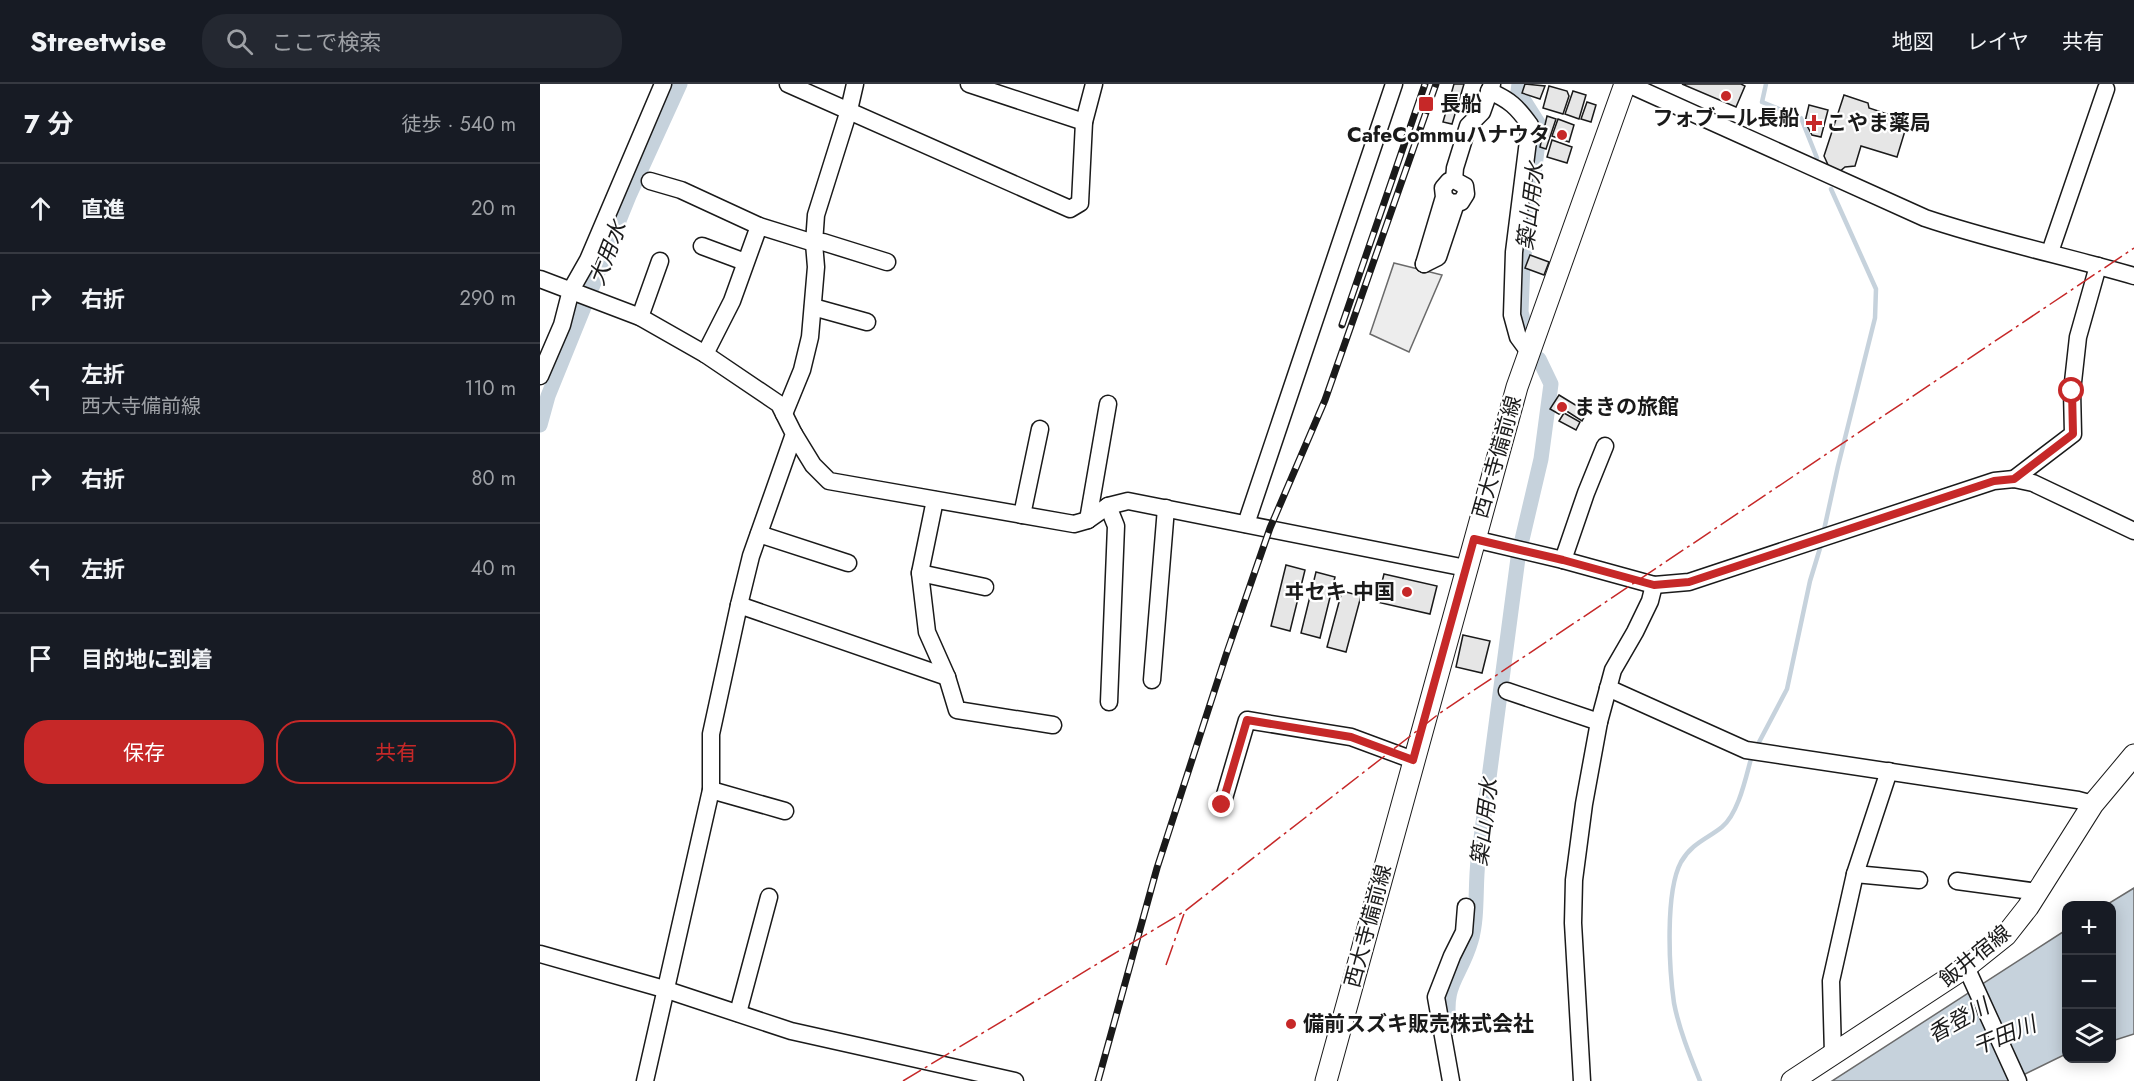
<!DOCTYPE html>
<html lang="ja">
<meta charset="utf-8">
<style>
:root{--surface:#171b24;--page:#242831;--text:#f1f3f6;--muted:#9ea1a6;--line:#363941;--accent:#c62828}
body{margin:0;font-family:Jost,"Noto Sans JP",sans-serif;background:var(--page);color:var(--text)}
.controls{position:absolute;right:18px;bottom:18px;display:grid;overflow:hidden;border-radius:12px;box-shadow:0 3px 15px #0003}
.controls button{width:54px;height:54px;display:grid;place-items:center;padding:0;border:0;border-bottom:2px solid var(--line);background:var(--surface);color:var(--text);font:30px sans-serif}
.stop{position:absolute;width:18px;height:18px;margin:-14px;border:4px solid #c62828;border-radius:50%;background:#fff}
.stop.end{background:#c62828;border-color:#fff;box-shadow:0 2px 6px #0008}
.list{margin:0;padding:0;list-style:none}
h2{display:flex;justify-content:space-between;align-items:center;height:78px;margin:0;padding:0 24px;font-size:26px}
h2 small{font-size:20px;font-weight:400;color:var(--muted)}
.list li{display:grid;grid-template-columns:39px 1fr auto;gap:18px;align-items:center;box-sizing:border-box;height:90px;padding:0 24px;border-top:2px solid var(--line)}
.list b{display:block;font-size:22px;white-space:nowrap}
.list p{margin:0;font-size:20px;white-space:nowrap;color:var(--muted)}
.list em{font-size:20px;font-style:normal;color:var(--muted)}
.actions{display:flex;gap:12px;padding:18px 24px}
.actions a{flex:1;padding:14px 0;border:2px solid var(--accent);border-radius:24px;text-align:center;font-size:21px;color:var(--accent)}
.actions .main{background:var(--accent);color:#fff}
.icon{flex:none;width:33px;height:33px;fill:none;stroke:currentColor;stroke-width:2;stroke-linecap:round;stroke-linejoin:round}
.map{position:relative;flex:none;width:1594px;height:997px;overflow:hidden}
header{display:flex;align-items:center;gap:36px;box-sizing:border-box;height:84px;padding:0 30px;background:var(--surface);border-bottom:2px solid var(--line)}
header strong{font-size:28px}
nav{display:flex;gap:33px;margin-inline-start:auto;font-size:21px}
.search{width:420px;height:54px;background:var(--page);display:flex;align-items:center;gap:15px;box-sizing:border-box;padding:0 21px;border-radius:24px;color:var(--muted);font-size:22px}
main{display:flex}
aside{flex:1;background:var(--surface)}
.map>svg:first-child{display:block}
.parking{fill:#ededed;stroke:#6a6a6a;stroke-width:1.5}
.water{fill:#c6d2dc;stroke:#6a6a6a;stroke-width:1.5}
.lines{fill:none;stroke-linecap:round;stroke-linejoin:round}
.stream{stroke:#c6d2dc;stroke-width:4.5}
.canal{stroke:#c6d2dc;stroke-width:15}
.building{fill:#e6e6e6;stroke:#1a1a1a;stroke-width:1.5}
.minor-casing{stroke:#1a1a1a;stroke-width:19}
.major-casing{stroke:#1a1a1a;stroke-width:23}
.minor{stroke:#fff;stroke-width:16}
.major{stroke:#fff;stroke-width:21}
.rail-casing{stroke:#1a1a1a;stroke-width:7}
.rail{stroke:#fff;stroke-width:4.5;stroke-dasharray:14;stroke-linecap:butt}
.power{stroke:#c62828;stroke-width:1.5;stroke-dasharray:21 4.5 3 4.5;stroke-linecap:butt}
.route{stroke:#c62828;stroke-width:8}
.poi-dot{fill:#c62828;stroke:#fff;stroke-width:2}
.labels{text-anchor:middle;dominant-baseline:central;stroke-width:4.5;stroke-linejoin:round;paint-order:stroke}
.poi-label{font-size:21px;font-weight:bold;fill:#1a1a1a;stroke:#fff;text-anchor:start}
.street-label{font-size:21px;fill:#1a1a1a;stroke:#fff}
.water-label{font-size:22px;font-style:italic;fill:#1a1a1a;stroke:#fff}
</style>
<header>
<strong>Streetwise</strong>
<div class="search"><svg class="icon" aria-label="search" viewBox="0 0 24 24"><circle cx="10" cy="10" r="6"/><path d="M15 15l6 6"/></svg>ここで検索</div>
<nav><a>地図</a><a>レイヤ</a><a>共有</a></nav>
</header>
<main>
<aside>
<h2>7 分<small>徒歩 · 540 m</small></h2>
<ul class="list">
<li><svg class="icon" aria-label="ahead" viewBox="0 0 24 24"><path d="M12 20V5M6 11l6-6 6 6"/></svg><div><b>直進</b></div><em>20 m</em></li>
<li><svg class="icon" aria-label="right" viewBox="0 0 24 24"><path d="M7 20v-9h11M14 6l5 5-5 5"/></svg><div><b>右折</b></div><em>290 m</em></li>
<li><svg class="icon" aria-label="left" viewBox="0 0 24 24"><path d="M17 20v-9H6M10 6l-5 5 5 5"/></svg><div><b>左折</b><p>西大寺備前線</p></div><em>110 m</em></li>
<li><svg class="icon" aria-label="right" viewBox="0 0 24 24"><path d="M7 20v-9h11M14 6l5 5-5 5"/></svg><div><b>右折</b></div><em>80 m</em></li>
<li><svg class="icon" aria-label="left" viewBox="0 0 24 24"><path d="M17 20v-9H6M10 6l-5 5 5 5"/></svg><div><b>左折</b></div><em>40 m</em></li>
<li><svg class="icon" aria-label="arrive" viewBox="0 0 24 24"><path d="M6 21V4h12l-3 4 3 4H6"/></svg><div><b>目的地に到着</b></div></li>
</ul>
<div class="actions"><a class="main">保存</a><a>共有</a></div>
</aside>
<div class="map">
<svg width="1594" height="997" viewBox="0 0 1594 997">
<rect width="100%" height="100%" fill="#fff"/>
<polygon class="parking" points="854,179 902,191 869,268 830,250"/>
<g class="water">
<polygon points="1594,804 1594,950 1572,957 1572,822 1566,821"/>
<polygon points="1526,846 1526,970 1471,997 1292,997"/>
</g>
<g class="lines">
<g class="stream">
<polyline points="1226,0 1222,18 1261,34 1277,74"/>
<polyline points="1284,446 1298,382 1335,234 1336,205 1291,105"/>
<polyline points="1217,662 1247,605 1270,497 1281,461"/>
<path d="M1160,997C1150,972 1139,945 1134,919C1129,884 1125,808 1141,778C1152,759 1167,755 1182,743C1199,729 1206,692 1212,671"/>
</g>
<g class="canal">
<polyline points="979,0 978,7 1000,42 983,180 981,228 987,250"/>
<polyline points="0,341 8,312 89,112 140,0"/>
<polyline points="981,460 1001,375 1011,300 999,275"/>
<path d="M910,945C902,899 920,895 931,857C938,833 935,803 938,777L978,474"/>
</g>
</g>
<g class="building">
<polygon points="914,0 924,0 912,40 903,38"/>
<polygon points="985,0 1005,2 1000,15 982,9"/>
<polygon points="1142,0 1201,0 1205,2 1196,23"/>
<polygon points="1009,2 1027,7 1029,12 1023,30 1003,24"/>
<polygon points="1033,7 1046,11 1039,35 1025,30"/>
<polygon points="1304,11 1328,19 1329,24 1368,37 1357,73 1321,62 1315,82 1305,83 1298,89 1289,83 1284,72"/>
<polygon points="1047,18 1056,21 1051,38 1041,35"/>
<polygon points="1269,21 1288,26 1281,53 1272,51 1265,38"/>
<polygon points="1007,32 1016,35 1006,65 1000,63"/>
<polygon points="1018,35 1034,41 1029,58 1012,52"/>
<polygon points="1012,56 1032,63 1027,79 1007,73"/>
<polygon points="990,171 1009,178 1004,191 985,184"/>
<polygon points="1019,311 1047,328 1042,337 1025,326 1019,330 1010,325"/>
<polygon points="1024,329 1040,338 1036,346 1019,337"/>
<polygon points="746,481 765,486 750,547 731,542"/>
<polygon points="776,488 795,493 780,554 761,549"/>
<polygon points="844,490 897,502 890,530 837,518"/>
<polygon points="802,507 821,512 806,568 787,563"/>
<polygon points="923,551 950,557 942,589 916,583"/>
</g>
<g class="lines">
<defs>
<g id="minor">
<polyline points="248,0 530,125 540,119 544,38 554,0"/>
<polyline points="429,0 544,38"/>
<path d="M1088,0L1385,134C1453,157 1525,172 1594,192"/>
<path d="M949,7C970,16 977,23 990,41L974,168L972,231L978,253L989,268"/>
<polyline points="914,96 915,84 928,42 942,28 952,0"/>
<polyline points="110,97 141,106 219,142 274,159 283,158 347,178"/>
<polyline points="162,162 205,178"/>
<polyline points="1510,168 1566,5"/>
<polyline points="884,180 904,113 903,104 909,97 914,96 925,102 926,110 921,118 911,119 904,113"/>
<polyline points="884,180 898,173 916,119"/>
<polyline points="0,195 100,233 165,270 239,320 254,350 211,472 199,521 171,650 171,706 105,997"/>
<polyline points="273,223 327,238"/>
<polyline points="100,233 120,177"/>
<polyline points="165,270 192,217 219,142"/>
<polyline points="0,292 22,241 31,206 48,176 123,0"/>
<polyline points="244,330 262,286 270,253 276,183 274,159 276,131 309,26 315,0"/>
<polyline points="254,350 273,381 289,397 534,440 548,436 568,422 588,417 926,484"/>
<polyline points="1474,395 1533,350 1532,307 1538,253 1558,182"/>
<polyline points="395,416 380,489 387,548 407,593 417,626 513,641"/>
<polyline points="568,422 576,442 569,618"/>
<polyline points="482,431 500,345"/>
<polyline points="548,436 568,320"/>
<polyline points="706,440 854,0"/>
<polyline points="219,450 308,479"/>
<polyline points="934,455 1023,476 1114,501 1149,498 1454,397 1474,395 1493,399 1594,447"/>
<polyline points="1023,476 1046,409 1065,362"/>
<polyline points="380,489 445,503"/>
<polyline points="199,521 407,593"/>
<polyline points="612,596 626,424"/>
<polyline points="1068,604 1206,666 1538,716 1553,720"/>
<polyline points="967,607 1059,638"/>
<polyline points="171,706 245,727"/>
<polyline points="682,721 707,636 811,653 873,676"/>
<polyline points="1315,790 1379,796"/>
<polyline points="1417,797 1498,808"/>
<polyline points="0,870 124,905 251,947 475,997"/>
<polyline points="1426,883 1478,997"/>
<polyline points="198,929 229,813"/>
<polyline points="1293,970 1291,897 1315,790 1349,687"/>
<polyline points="911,997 896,913 912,872 924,848 926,823"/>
<polyline points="1042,997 1033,839 1034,796 1044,720 1059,638 1073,586 1095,548 1110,517 1114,501"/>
</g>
<g id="major">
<polyline points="786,997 977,303 1085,0"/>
<polyline points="1252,997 1426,883 1466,851 1488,823 1553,720 1594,671"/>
</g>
</defs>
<use href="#minor" class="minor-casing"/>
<use href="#major" class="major-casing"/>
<use href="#minor" class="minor"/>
<use href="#major" class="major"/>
<defs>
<g id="rail">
<polyline points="802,241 885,0"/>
<polyline points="558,997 617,784 686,571 730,444 785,316 896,0"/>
</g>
</defs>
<use href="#rail" class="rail-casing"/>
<use href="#rail" class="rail"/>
<g class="power">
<polyline points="626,881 645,827"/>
<polyline points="363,997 645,827 900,629 1594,164"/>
</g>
</g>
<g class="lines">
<polyline class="route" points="682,721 707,636 811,653 873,676 934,455 1023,476 1114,501 1149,498 1454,397 1474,395 1533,350 1532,307"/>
</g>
<g class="poi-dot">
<circle cx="1186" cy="12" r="6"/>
<rect x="878" y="12" width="16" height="16" rx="3"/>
<path d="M1271 30h6v6h6v6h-6v6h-6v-6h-6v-6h6z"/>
<circle cx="1022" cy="51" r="6"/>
<circle cx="1022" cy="323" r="6"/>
<circle cx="867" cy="508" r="6"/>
<circle cx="751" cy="940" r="6"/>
</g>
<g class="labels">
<g class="poi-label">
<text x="900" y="20">長船</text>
<text x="1186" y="34" text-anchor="middle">フォブール長船</text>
<text x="1286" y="39">こやま薬局</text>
<text x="1010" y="51" text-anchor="end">CafeCommuハナウタ</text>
<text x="1034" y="323">まきの旅館</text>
<text x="855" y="508" text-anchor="end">ヰセキ 中国</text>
<text x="763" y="940">備前スズキ販売株式会社</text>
</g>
<g class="street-label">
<text transform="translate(957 373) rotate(-74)">西大寺備前線</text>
<text transform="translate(828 842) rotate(-75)">西大寺備前線</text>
<text transform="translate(1435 872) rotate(-39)">飯井宿線</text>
</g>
<g class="water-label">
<text transform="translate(990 122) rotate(-83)">築山用水</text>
<text transform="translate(67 169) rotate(-69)">大用水</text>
<text transform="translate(944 738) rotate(-83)">築山用水</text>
<text transform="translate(1418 936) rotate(-29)">香登川</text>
<text transform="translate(1464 951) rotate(-22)">干田川</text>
</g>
</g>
</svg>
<div class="controls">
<button>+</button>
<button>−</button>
<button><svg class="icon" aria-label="layers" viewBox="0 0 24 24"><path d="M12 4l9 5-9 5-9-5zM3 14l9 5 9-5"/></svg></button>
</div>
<div class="stop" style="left:1532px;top:307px"></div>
<div class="stop end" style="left:682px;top:721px"></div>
</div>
</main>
